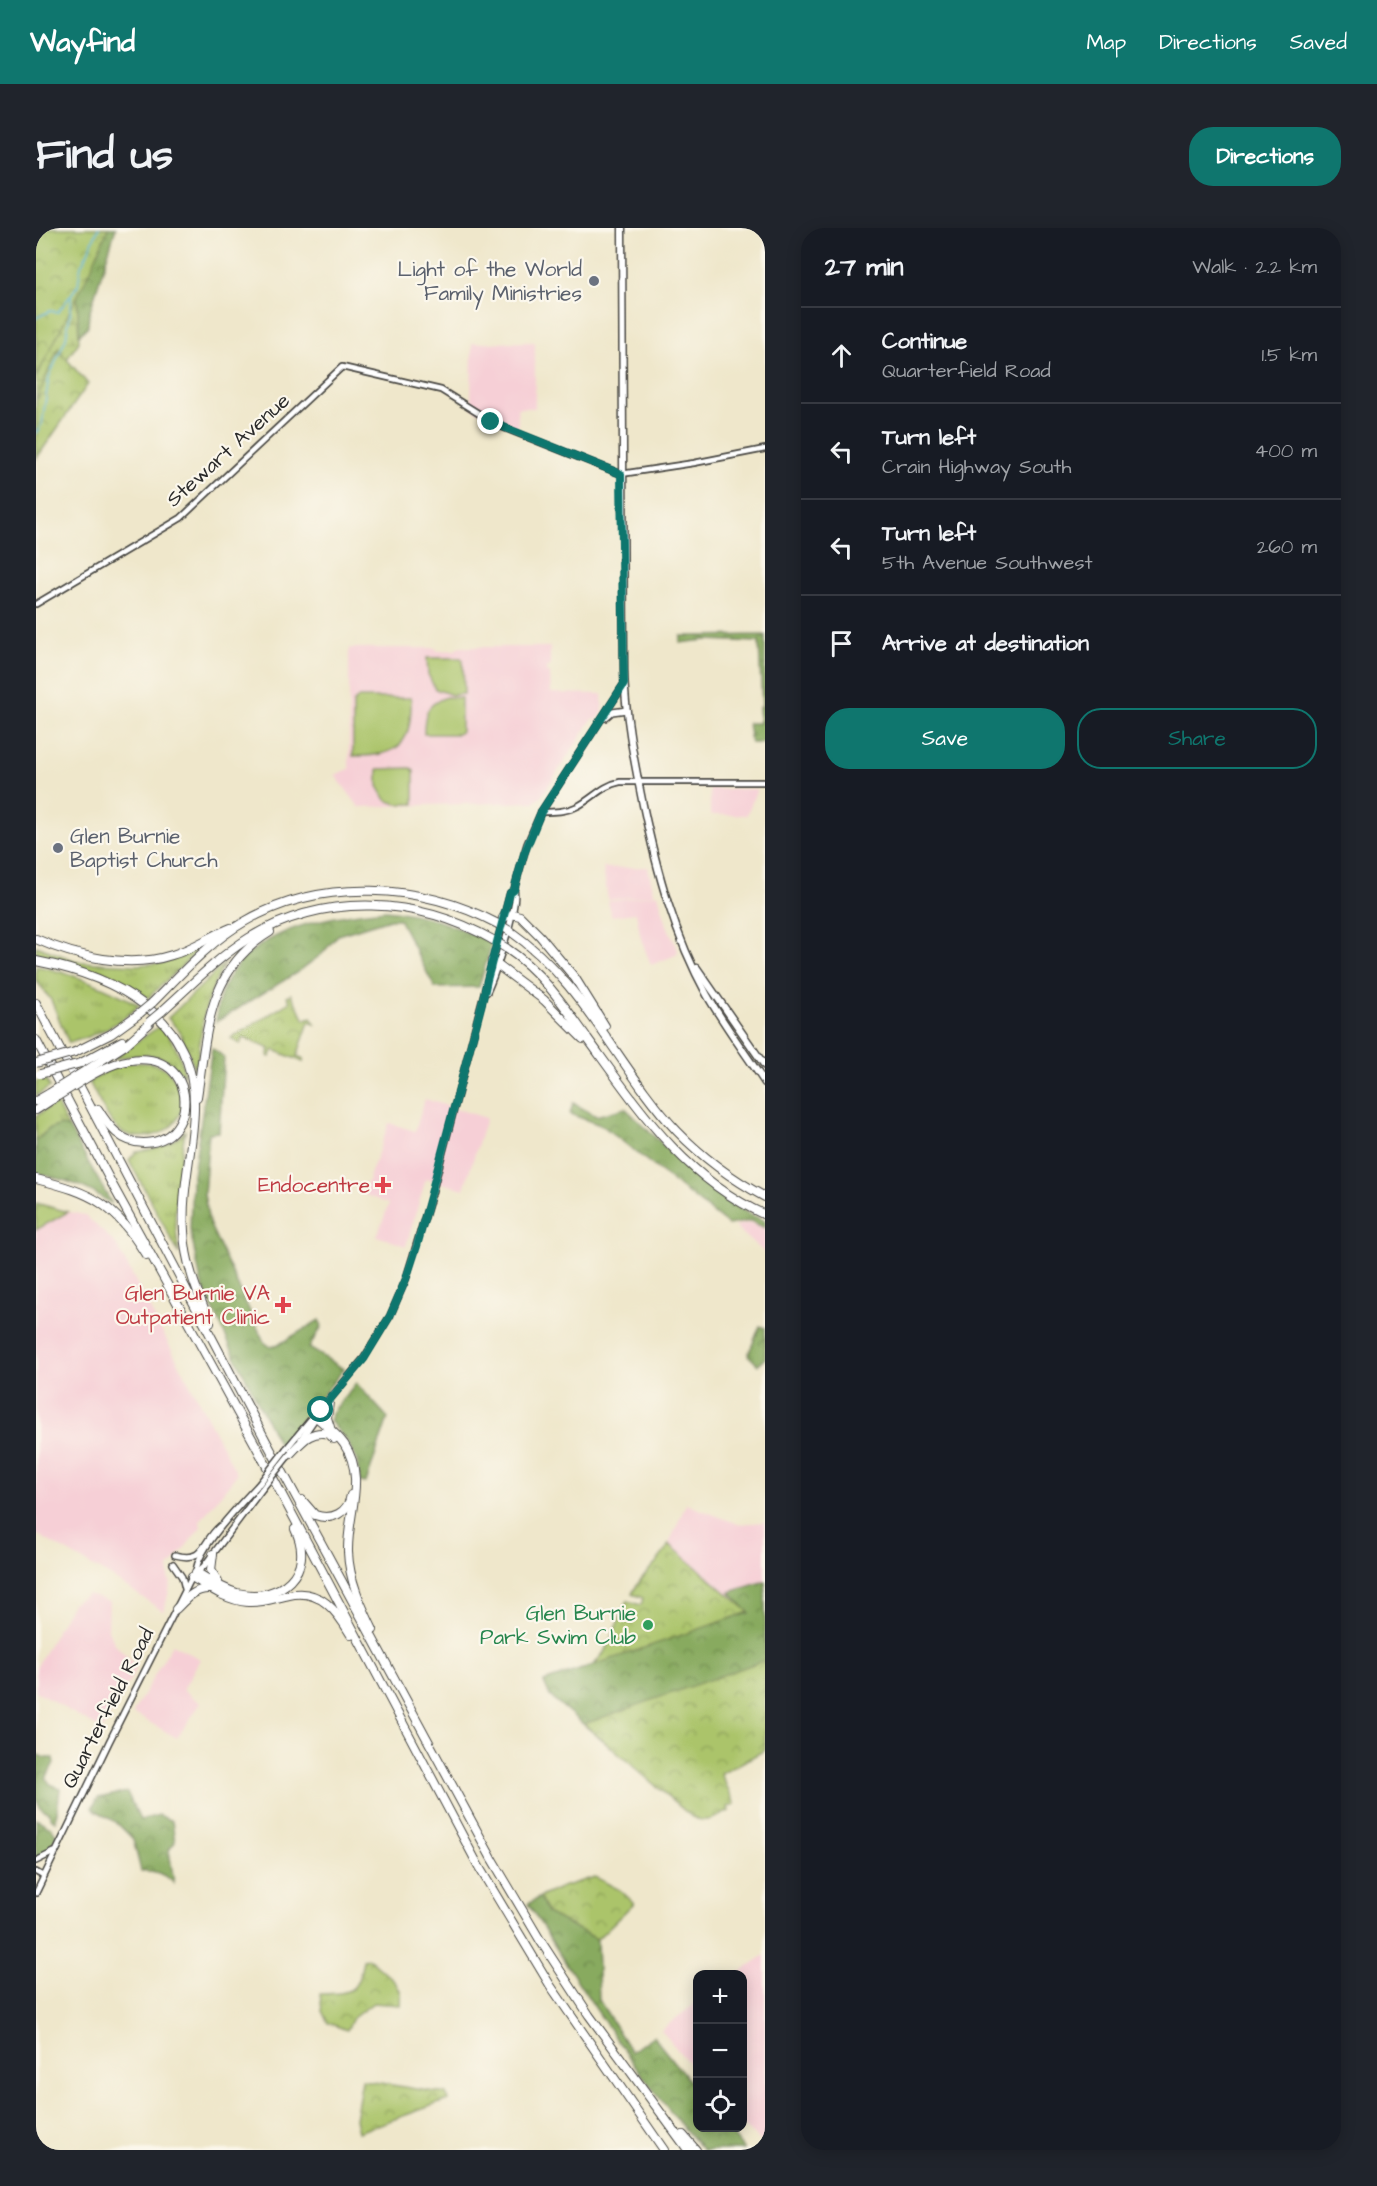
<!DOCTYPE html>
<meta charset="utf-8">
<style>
:root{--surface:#171b24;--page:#20242c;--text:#f1f3f6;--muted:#9ea1a6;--line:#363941;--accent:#0f766e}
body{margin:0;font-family:"Architects Daughter",sans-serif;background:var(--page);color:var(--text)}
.controls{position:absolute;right:18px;bottom:18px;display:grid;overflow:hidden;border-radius:12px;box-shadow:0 3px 15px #0003}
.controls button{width:54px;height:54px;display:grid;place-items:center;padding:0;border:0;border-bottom:2px solid var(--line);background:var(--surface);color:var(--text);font:30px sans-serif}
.stop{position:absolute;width:18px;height:18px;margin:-14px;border:4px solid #0f766e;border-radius:50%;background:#fff}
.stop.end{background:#0f766e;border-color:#fff;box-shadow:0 2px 6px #0008}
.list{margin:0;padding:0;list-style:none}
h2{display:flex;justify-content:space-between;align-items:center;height:78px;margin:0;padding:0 24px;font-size:26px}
h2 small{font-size:20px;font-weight:400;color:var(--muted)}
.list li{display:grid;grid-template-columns:39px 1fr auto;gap:18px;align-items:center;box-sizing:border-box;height:96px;padding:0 24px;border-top:2px solid var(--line)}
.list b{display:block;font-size:22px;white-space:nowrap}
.list p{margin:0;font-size:20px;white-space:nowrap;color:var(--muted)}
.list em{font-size:20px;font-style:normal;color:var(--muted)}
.actions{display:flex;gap:12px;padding:18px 24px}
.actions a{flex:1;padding:14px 0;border:2px solid var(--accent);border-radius:24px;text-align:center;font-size:21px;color:var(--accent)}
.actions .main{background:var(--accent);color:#fff}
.icon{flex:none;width:33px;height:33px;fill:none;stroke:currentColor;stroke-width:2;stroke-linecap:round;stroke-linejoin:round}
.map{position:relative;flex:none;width:729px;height:1922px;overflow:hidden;border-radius:24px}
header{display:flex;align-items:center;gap:36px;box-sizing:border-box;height:84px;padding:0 30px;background:var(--accent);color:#fff}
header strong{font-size:28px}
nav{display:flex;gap:33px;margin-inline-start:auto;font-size:21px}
.intro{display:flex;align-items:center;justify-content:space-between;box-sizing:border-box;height:144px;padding:0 36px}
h1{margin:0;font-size:42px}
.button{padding:15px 27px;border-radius:24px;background:var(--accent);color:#fff;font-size:21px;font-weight:700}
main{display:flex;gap:36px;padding:0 36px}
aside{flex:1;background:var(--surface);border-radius:24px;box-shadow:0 3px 15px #0003}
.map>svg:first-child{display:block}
.built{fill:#f6cfd6}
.grass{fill:url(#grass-tufts);stroke:#6b784a;stroke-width:1.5}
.forest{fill:url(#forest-crowns);stroke:#5a6a44;stroke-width:1.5}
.wetland{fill:url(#wetland-marsh);stroke:#6b784a;stroke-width:1.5}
.park{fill:url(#park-crowns);stroke:#6b784a;stroke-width:1.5}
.pitch{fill:#abc46a;stroke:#6b784a;stroke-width:1.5}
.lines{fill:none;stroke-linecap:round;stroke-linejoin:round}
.stream{stroke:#5fb8dd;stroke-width:1.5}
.tertiary-casing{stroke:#484743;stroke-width:8}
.secondary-casing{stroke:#484743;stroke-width:8}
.primary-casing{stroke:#484743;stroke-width:9}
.motorway-casing{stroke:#484743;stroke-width:10}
.tertiary{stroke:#fff;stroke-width:4.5}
.secondary{stroke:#fff;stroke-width:5}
.primary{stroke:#fff;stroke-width:6}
.motorway{stroke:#fff;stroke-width:8}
.secondary-bridge-casing{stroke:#484743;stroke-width:8;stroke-linecap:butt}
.motorway-bridge-casing{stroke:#484743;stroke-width:10;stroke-linecap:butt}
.secondary-bridge{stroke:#fff;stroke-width:5}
.motorway-bridge{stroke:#fff;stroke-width:8}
.route{stroke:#0f766e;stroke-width:8}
.worship-dot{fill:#6b7280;stroke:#fbf7ec;stroke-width:2}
.health-dot{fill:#e0444e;stroke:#fbf7ec;stroke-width:2}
.leisure-dot{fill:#2e9e5b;stroke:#fbf7ec;stroke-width:2}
.labels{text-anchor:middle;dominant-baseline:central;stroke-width:4.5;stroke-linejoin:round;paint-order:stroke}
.worship-label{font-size:21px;fill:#5b616d;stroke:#fbf7ec;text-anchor:end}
.street-label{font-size:21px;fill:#2b2b2b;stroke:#fbf7ec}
.health-label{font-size:21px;fill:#be3a42;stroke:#fbf7ec;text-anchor:end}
.leisure-label{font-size:21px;fill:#27864d;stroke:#fbf7ec;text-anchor:end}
</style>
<header>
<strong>Wayfind</strong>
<nav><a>Map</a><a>Directions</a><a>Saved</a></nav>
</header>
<div class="intro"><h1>Find us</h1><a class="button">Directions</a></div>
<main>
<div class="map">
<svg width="729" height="1922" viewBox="0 0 729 1922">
<defs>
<pattern id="grass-tufts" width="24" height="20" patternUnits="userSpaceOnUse" patternTransform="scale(1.5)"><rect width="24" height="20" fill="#abc46a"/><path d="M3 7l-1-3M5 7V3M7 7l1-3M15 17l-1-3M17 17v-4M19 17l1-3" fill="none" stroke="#8b9f57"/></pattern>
<pattern id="forest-crowns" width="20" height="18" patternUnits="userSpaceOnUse" patternTransform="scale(1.5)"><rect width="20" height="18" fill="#88aa5e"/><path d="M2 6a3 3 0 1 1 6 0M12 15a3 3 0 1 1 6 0" fill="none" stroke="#6f8b4e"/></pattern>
<pattern id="wetland-marsh" width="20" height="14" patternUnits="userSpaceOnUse" patternTransform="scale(1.5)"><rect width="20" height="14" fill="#abc46a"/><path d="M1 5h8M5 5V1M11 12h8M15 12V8" fill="none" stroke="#8b9f57"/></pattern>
<pattern id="park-crowns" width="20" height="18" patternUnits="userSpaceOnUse" patternTransform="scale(1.5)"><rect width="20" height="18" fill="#abc46a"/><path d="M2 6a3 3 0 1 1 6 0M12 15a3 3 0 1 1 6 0" fill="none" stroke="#8b9f57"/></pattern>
</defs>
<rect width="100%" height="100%" fill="#fbf7ec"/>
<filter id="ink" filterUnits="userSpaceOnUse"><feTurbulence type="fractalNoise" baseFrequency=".0167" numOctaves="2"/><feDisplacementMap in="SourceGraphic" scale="12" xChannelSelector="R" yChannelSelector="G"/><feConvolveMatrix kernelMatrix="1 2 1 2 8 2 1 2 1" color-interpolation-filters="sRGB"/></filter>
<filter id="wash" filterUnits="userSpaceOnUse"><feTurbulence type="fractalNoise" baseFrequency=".008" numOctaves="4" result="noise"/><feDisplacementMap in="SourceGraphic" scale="24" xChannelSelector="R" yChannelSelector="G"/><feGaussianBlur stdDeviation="1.35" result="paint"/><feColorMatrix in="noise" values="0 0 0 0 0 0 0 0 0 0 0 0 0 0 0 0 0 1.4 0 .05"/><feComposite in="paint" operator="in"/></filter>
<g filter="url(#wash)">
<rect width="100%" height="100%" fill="#efe7cb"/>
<g class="built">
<polygon points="499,114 499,180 482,180 482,202 455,191 435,179 436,115"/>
<polygon points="421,419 514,419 514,439 511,439 511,445 514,445 515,465 566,466 567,484 561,492 557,490 505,569 498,574 323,579 299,547 313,541 313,420 400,420 401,423 420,422"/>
<polygon points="674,561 721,561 711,587 674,587"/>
<polygon points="612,639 618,666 572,672 567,640"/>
<polygon points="622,666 631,697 642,723 640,727 615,737 605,711 600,685 575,688 572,673"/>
<polygon points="389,871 450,890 428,961 390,951 370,1018 341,1008 353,976 327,966 353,895 379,903"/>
<polygon points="32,984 49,987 80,1016 201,1246 164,1293 165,1299 133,1340 132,1351 135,1354 128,1384 79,1351 0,1306 0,1002"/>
<polygon points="715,995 729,1001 729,1025 698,998"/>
<polygon points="650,1276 702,1296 729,1294 729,1432 514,1468 508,1454 712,1383 633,1316"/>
<polygon points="52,1366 73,1373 72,1402 79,1416 101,1439 66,1502 0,1463 0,1440 36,1375"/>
<polygon points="136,1416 164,1431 147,1462 165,1475 141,1510 97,1485"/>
<polygon points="729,1727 729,1917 707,1898 706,1746 701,1746"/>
<polygon points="661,1774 661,1845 625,1802"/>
</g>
<g class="grass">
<path d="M0,718L43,734L100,737L126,735L165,720L112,770C77,743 39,740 0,725Z"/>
<path d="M189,735C166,774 166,800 160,843L144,804L132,790Z"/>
<path d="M0,738C37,745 70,759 103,777C83,797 60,807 33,815L15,772L0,752Z"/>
<path d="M125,797C136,812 146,827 148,847C142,843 139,838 134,834C116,822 96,828 77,831Z"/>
<path d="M90,835C99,835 109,834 118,836C138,840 152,869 143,888C133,908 104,914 86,904C73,896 61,868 53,854L74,841Z"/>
<polygon points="9,851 14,859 0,868 0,853"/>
<polygon points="20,875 33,900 24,897 12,902 0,913 0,888"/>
<path d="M149,903L142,948L139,993L143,1026L93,932L100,924C119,922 136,917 149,903Z"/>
</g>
<g class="forest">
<polygon points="64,0 80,0 53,86 52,98 43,107 41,67"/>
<polygon points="729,407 729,515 715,515 712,495 724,495 723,479 726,479 723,414 669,412 644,415 645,408"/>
<path d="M350,682C392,686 418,698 456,715L443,759L399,760L363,691H354L302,707L286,726L262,744L180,794C184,708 280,688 350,682Z"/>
<polygon points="176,820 188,829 183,904 173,905 168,966 173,995 228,1114 235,1119 242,1117 283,1092 286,1098 273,1120 308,1141 256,1205 243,1217 194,1118 165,1054 154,1002 156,953"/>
<path d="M537,875L560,888L589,880C633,920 671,970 729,993V1000L715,993L692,997L567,898L534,886Z"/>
<path d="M24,897L33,900L76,976C51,958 30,952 0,945V913L12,902Z"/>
<polygon points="724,1098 729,1100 729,1130 722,1137 712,1127"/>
<polygon points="320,1155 352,1190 330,1255 324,1254 321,1233 311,1213 294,1193 296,1185"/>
<polygon points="729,1353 729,1440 603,1541 573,1518 514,1468 508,1454 558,1437 571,1421 591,1373 601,1382 598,1420 713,1385 694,1364"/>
<polygon points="0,1526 9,1530 17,1530 18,1535 10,1550 14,1556 24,1560 20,1593 16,1591 13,1585 6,1581 0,1572"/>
<path d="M91,1564L104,1592L123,1587L136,1593L139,1614L133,1622L138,1655C129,1646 119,1642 105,1643L97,1611L81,1595L56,1580L62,1570Z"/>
<path d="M0,1591L15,1599L20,1606C19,1617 10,1627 0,1631Z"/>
<path d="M504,1669L511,1685L561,1711L563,1772L595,1824L617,1808L661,1863L662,1900H691L708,1922H667C600,1847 546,1761 492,1676Z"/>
</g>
<polygon class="wetland" points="41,67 43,114 24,141 0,211 0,126"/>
<g class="park">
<polygon points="0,0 72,0 55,41 0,150"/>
<polygon points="22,121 52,156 0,231 0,173"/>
<polygon points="255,766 269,792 275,790 279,796 273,794 261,828 268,831 267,834 238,822 234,829 232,828 234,821 207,809 204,816 195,810 254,774 251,768"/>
<polygon points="0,975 32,984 0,1002"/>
<path d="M633,1316L713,1384L558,1437L571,1421L591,1373L605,1377L607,1370L596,1366C604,1346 625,1335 633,1316Z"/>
<path d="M729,1432V1522L685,1546L699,1576L692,1579L693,1583C679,1590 671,1596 656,1589L548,1496Z"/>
<polygon points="559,1649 584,1662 598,1675 561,1711 511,1685 504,1669 526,1659"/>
<path d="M333,1731L359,1754L365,1764L364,1777L337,1775L317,1790L311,1802L292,1795L286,1783L284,1766C317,1765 321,1765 327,1732Z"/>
<polygon points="326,1852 410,1866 412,1872 322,1904 319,1891"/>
</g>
<g class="pitch">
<polygon points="391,430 425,430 427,432 428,466 416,467 399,461 392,446"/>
<path d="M410,469L425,470V503L422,506H388C388,485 390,477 410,469Z"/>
<path d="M322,470H375C376,516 364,529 317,528V475Z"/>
<polygon points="375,540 378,543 378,576 361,576 350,572 342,558 342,541"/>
</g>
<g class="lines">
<g class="stream">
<polyline points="0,90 14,83 22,84 35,67"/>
<path d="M0,205L6,196L13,149L30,110L35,81V67L42,57L45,37C51,31 56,11 63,0"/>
</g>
</g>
</g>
<g filter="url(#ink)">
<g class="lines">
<defs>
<g id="tertiary">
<polyline points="0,376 145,290 306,139 405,162 461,197 585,246 658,235 729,221"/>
<path d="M505,584C518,584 530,584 542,578C557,570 567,557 584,554H729"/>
<polyline points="0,1644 7,1648"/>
</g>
<g id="secondary">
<polyline points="569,490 576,484 591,482"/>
<path d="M451,764C458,749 484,674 478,662"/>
<polyline points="265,1211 285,1182 328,1130 354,1088 370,1051 397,962 474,665 478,662 491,616 505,584 588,456"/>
<polyline points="250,1221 279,1186"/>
<path d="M139,1327C170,1335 165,1314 184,1298"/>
<polyline points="137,1336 146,1349 149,1361"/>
<path d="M160,1344C161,1320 206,1274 223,1256"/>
<polyline points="0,1633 18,1624"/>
<polyline points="0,1665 73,1514 156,1349 168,1338 226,1261"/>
</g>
<g id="primary">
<path d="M586,0L588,442C589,488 598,532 607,577C621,644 638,707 671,767C688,797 710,826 729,855"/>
<polyline points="661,740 729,838"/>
</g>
<g id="motorway">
<polyline points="467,690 476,686 484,688 504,708 539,750 569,798"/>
<path d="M474,703C548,754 581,839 641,903C667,930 696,951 729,969"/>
<path d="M0,711C40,729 93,741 136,727C157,721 175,708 195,700"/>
<path d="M470,720C505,743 528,777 552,811C603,881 647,949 729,987"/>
<path d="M0,733C78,748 161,788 158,881C157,922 145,962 148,1003C149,1036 162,1066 174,1095"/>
<polyline points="456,733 508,772 547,811"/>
<polyline points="0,775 230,1213 456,1631 504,1712 553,1787 652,1922"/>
<path d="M116,775C144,747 173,714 208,694C285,649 385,655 462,696"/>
<path d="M125,784C154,758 181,730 213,710C289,664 382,669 457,712"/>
<polyline points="0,812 76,956 220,1218 443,1639 514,1757 628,1922"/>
<polyline points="39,824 75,806 104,785"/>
<polyline points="45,835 86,813"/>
<polyline points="49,843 88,818 114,795"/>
<path d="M52,849C159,785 176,914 108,915C85,915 73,899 62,881"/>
<path d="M161,869C171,804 171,742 234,704"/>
<polyline points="0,873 14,865"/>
<polyline points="0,882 17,871"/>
<path d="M0,951C57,965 79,976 110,1027"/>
<polyline points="293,1174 291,1190 294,1199"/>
<path d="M278,1187C288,1196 300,1205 308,1216C331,1250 311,1286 312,1324C313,1352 325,1377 337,1402"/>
<path d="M253,1227C265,1215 274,1201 293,1206L298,1211"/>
<path d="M266,1272L279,1287C296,1293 312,1285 315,1267"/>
<polyline points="177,1326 175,1342 182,1354"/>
<path d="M160,1344C173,1352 186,1361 201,1365C244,1375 280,1344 259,1301"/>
<path d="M156,1349C174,1360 190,1372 212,1374C226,1375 239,1370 253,1367C284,1360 301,1383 315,1407"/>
<path d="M140,1381C150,1371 159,1360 174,1361"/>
<polyline points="647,1907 660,1922"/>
</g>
</defs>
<use href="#tertiary" class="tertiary-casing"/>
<use href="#secondary" class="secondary-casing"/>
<use href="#primary" class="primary-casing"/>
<use href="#motorway" class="motorway-casing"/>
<use href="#tertiary" class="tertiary"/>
<use href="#secondary" class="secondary"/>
<use href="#primary" class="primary"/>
<use href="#motorway" class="motorway"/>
<defs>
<g id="secondary-bridge">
<polyline points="223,1256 250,1221"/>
<polyline points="226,1261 253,1227"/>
</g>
<g id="motorway-bridge">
<polyline points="462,696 474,703"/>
<polyline points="457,712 470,720"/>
<polyline points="104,785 116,775"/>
<polyline points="113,794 125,784"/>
<polyline points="0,835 39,824"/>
<polyline points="4,846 45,835"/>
<polyline points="14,865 49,843"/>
<polyline points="17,871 52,849"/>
</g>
</defs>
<use href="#secondary-bridge" class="secondary-bridge-casing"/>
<use href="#motorway-bridge" class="motorway-bridge-casing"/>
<use href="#secondary-bridge" class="secondary-bridge"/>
<use href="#motorway-bridge" class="motorway-bridge"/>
</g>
</g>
<g class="lines" filter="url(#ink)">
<polyline class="route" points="285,1182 328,1131 354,1088 370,1051 381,1018 447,771 451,752 474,665 478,662 488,626 505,584 588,456 585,246 455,194"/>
</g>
<g class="worship-dot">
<circle cx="558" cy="53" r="6"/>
<circle cx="22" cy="620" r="6"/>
</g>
<g class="health-dot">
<path d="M344 948h6v6h6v6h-6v6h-6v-6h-6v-6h6z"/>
<path d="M244 1068h6v6h6v6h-6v6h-6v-6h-6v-6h6z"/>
</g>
<circle class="leisure-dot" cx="612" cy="1397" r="6"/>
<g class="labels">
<g class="worship-label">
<text x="546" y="41">Light of the World<tspan x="546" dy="24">Family Ministries</tspan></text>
<text x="34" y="608" text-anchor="start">Glen Burnie<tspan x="34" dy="24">Baptist Church</tspan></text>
</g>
<g class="street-label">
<text transform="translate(192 222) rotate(-42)">Stewart Avenue</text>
<text transform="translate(72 1480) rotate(-63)">Quarterfield Road</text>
</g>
<g class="health-label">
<text x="334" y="957">Endocentre</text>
<text x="234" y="1065">Glen Burnie VA<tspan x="234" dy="24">Outpatient Clinic</tspan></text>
</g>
<g class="leisure-label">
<text x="600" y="1385">Glen Burnie<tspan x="600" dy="24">Park Swim Club</tspan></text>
</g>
</g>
</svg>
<div class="controls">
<button>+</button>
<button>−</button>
<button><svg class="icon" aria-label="locate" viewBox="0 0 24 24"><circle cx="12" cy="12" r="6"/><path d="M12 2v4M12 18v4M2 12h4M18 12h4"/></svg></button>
</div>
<div class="stop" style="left:285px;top:1182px"></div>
<div class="stop end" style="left:455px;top:194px"></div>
</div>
<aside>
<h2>27 min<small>Walk · 2.2 km</small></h2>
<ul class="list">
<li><svg class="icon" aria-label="ahead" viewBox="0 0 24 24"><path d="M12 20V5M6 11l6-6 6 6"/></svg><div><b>Continue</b><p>Quarterfield Road</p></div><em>1.5 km</em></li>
<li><svg class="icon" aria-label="left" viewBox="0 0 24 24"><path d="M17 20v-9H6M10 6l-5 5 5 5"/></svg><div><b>Turn left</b><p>Crain Highway South</p></div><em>400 m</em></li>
<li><svg class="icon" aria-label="left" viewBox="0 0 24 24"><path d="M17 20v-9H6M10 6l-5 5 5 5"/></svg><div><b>Turn left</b><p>5th Avenue Southwest</p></div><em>260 m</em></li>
<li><svg class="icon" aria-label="arrive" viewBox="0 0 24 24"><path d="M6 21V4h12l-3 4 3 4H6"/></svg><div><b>Arrive at destination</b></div></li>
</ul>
<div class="actions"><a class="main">Save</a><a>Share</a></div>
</aside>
</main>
